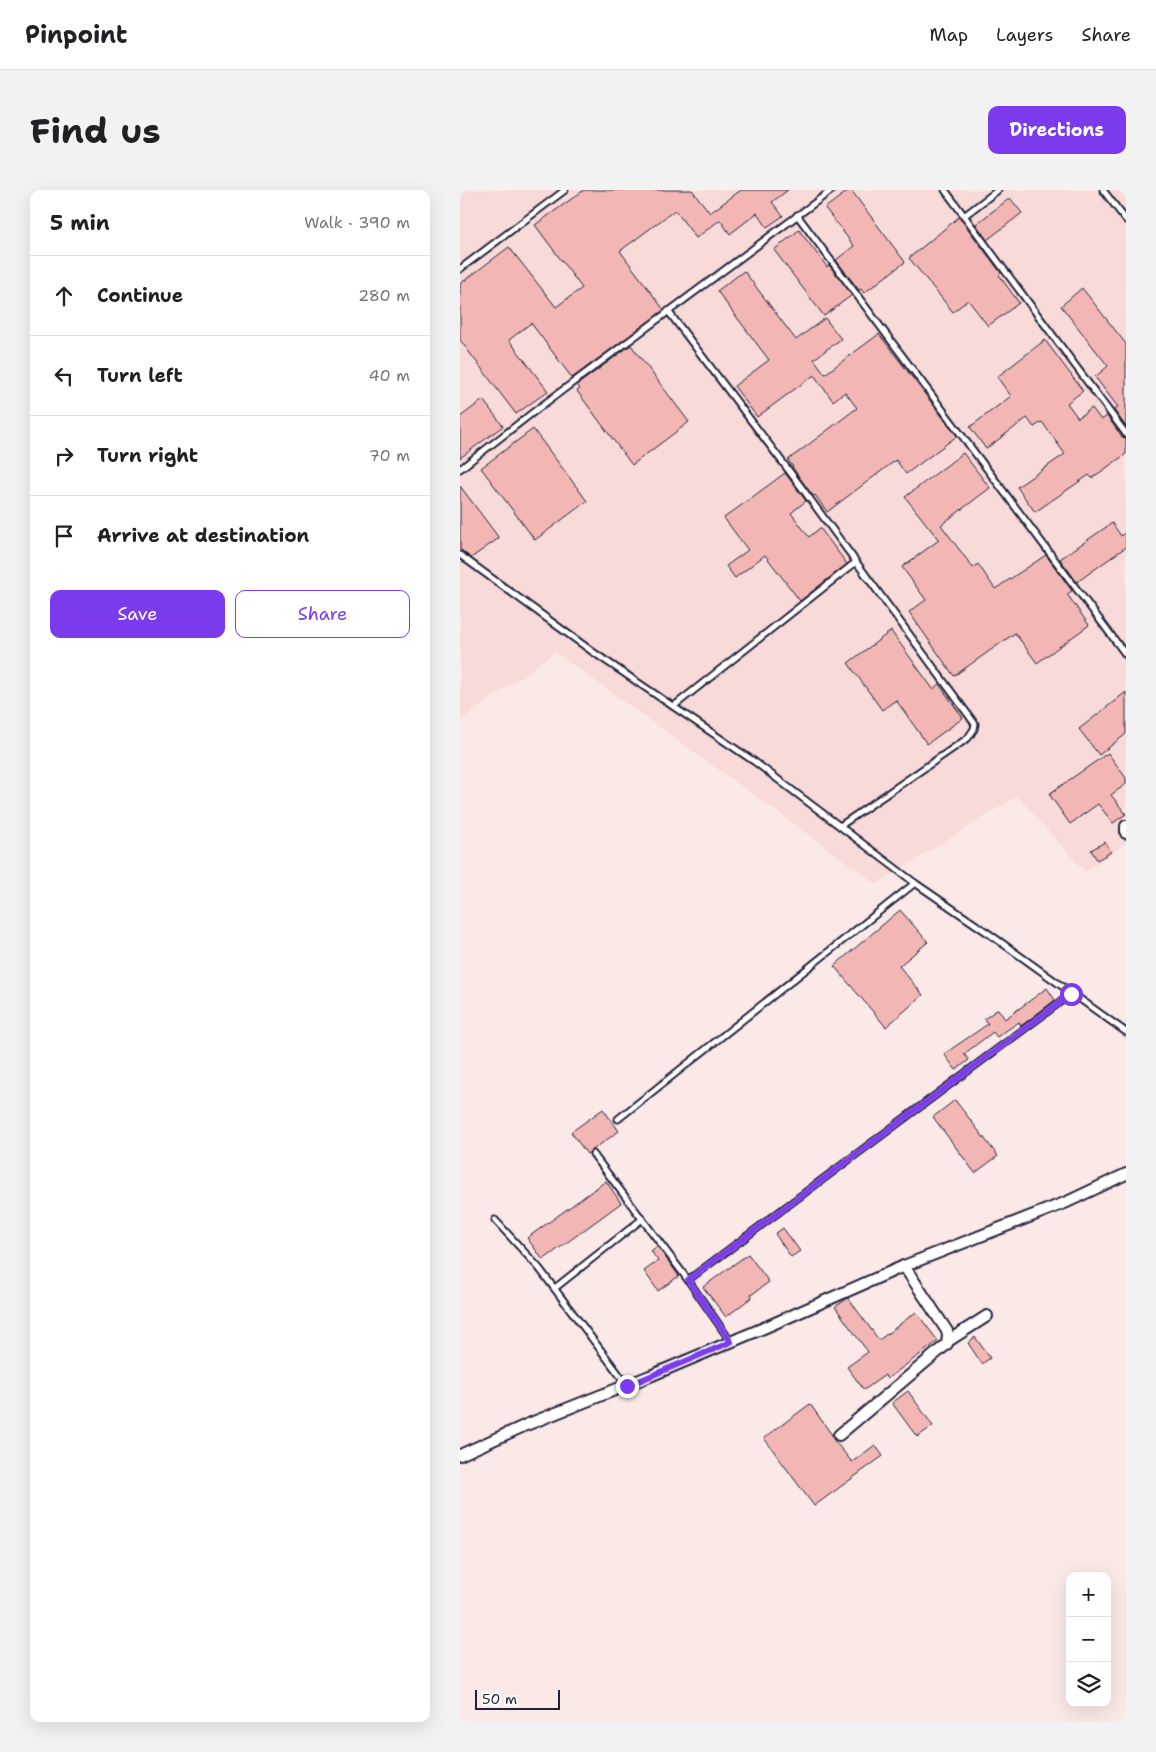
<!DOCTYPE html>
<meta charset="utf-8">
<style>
:root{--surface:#fff;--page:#f2f2f2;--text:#202124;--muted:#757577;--line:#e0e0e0;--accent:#7c3aed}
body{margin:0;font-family:"Shantell Sans",sans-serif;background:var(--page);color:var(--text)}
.controls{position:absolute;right:15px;bottom:15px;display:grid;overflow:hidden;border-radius:10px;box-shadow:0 5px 20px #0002}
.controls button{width:45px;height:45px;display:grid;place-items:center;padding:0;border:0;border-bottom:1px solid var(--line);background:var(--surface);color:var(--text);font:25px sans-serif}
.scale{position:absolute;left:15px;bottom:12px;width:85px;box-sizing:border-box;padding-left:5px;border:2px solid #22223b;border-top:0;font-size:14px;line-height:18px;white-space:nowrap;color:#22223b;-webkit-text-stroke:4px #fff;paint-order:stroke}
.stop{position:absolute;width:15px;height:15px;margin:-11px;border:4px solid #7c3aed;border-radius:50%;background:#fff}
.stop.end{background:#7c3aed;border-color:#fff;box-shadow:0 1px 5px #0008}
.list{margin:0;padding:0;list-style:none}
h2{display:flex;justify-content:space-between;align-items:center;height:65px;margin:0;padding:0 20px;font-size:21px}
h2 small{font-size:16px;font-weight:400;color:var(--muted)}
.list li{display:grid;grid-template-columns:32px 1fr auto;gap:15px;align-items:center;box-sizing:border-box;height:80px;padding:0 20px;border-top:1px solid var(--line)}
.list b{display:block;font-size:19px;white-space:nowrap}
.list em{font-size:16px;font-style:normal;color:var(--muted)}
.actions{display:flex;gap:10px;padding:15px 20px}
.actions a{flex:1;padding:11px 0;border:1px solid var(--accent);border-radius:10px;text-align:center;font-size:18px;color:var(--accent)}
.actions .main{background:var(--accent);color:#fff}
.icon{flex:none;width:28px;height:28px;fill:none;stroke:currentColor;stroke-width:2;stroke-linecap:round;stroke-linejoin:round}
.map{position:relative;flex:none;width:666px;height:1532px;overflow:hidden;border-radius:10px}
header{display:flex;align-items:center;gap:30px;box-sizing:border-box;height:70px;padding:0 25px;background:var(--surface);border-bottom:1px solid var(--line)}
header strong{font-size:24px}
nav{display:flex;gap:28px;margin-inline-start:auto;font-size:18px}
.intro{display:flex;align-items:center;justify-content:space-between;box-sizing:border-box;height:120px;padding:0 30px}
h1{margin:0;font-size:35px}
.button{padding:12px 22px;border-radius:10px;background:var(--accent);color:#fff;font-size:18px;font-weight:700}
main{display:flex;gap:30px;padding:0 30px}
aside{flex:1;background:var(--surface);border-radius:10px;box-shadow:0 5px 20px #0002}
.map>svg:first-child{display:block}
.built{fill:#f8dad8}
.building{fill:#f2b7b4;stroke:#22223b}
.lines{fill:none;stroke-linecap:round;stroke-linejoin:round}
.lane-casing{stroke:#22223b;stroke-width:9}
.street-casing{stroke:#22223b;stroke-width:14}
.lane{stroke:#fff;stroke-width:5}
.street{stroke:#fff;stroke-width:10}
.route{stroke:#7c3aed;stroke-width:6}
</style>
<header>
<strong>Pinpoint</strong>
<nav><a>Map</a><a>Layers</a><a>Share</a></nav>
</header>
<div class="intro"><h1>Find us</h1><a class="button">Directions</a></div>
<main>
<aside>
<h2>5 min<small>Walk · 390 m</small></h2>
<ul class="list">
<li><svg class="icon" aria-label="ahead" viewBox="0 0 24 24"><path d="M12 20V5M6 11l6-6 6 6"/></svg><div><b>Continue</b></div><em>280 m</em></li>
<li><svg class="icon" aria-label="left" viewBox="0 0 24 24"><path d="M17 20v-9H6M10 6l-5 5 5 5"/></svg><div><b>Turn left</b></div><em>40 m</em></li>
<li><svg class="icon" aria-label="right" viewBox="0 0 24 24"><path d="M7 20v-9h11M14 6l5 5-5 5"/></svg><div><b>Turn right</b></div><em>70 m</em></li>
<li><svg class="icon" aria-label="arrive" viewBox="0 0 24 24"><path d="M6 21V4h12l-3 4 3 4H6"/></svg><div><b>Arrive at destination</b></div></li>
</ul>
<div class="actions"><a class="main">Save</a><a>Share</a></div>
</aside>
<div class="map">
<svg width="666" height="1532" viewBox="0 0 666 1532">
<rect width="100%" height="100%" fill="#fbe9e8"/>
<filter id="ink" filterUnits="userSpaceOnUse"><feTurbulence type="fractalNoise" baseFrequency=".02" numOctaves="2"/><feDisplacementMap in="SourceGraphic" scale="10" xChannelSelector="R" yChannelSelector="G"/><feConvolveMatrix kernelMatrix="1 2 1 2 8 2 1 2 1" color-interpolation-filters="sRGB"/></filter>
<g filter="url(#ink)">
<polygon class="built" points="0,0 666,0 666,653 625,682 557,606 417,694 95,462 0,531"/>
<g class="building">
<polygon points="124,0 232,0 250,23 281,0 328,0 312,12 323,26 307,37 297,23 270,44 260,30 236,48 215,20 160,61 204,120 112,188 71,133 49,150 88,201 56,224 0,150 0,94 49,57 96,117 122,98 75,35"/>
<polygon points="389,0 391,0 445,72 404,103 401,99 399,100 376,70 394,56 365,18"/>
<polygon points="550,8 562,23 527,50 516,34"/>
<polygon points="499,27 541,83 539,85 559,113 528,136 508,110 493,122 449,68"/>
<polygon points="339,40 367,77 369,75 392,105 364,126 314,60"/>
<polygon points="284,81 336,150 365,128 381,149 354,169 365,184 419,144 497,246 446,284 436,270 367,322 355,305 353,306 332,277 333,277 328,270 397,218 385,202 373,211 354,185 297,227 274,196 309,170 257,101"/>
<polygon points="622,98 666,154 666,237 654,220 658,217 635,187 648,176 601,116"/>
<polygon points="585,150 623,201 607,213 618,228 632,218 641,230 647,226 662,247 666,248 666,264 632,288 629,285 575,322 557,297 605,264 582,232 574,237 567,228 526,259 510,237 551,206 537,187"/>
<polygon points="171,155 229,232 172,275 117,201 120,199 117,195"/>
<polygon points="23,210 43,236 0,268 0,227"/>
<polygon points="73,239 127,311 75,350 21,278"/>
<polygon points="503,263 530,298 481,335 513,378 518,374 535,399 586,365 612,401 607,404 629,435 577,473 555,443 494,486 449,422 466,410 442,377 479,350 445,307"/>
<polygon points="325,283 346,311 331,323 349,347 360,338 387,374 340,411 305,365 275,388 266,376 288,360 264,328"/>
<polygon points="0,296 39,348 11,368 0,359"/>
<polygon points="652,333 661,346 666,342 666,357 617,392 600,369"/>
<polygon points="431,441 473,499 479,494 503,528 467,554 436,510 422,520 388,473"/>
<polygon points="666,502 666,544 639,565 619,539"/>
<polygon points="648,563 666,588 666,594 651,605 666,624 653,633 638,614 610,634 589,604"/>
<polygon points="645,652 651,662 637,670 631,660"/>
<polygon points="440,720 468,752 439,776 463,805 426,837 374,776"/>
<polygon points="587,798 595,810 561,836 559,832 537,847 533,842 504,864 509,870 496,880 484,864 528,834 524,829 538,819 545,829"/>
<polygon points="495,910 538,966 515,983 473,927"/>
<polygon points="143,919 159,941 127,964 111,942"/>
<polygon points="146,991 161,1013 83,1070 67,1048"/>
<polygon points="323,1038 340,1061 331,1067 315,1044"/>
<polygon points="197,1056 219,1086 198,1101 184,1081 198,1071 191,1061"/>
<polygon points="288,1064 309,1092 291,1105 292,1107 266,1127 243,1097"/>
<polygon points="388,1108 419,1150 456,1122 478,1151 427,1189 425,1185 404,1200 387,1177 408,1162 375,1117"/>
<polygon points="515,1147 530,1168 522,1174 508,1153"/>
<polygon points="448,1201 473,1236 457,1247 432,1213"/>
<polygon points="350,1214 372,1245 373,1249 392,1272 415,1255 423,1266 354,1316 304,1248"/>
</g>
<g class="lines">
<defs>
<g id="lane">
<polyline points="485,0 666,244"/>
<polyline points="643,0 666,30"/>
<polyline points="337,25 666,465"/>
<polyline points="504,26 538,0"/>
<polyline points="0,79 105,0"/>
<polyline points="208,121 339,294 515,534 514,539 508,548 380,636"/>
<polyline points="0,279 80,217 372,0"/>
<polyline points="0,365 133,462 295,572 455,693 528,743 666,842"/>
<polyline points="214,516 396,372"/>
<polyline points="158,929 455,693"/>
<polyline points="133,964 228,1090 271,1152"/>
<polyline points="35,1030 79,1078 167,1195"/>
<polyline points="228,1090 611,804"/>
<polyline points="95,1098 181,1030"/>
</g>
<g id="street">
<polyline points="666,636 666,643"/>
<polyline points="488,1151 527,1126"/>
<polyline points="379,1245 487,1154 488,1146 487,1141 444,1076"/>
<polyline points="0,1265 66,1235 190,1186 306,1137 444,1076 607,1012 666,984"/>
</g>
</defs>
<use href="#lane" class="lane-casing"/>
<use href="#street" class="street-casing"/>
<use href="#lane" class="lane"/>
<use href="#street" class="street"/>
</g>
</g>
<g class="lines" filter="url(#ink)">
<polyline class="route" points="167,1196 271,1152 228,1090 611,804"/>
</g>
</svg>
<div class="controls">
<button>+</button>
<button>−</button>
<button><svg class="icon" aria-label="layers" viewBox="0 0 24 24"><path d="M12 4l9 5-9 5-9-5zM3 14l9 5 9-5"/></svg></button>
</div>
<div class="scale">50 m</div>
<div class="stop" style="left:611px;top:804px"></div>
<div class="stop end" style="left:167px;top:1196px"></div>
</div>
</main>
